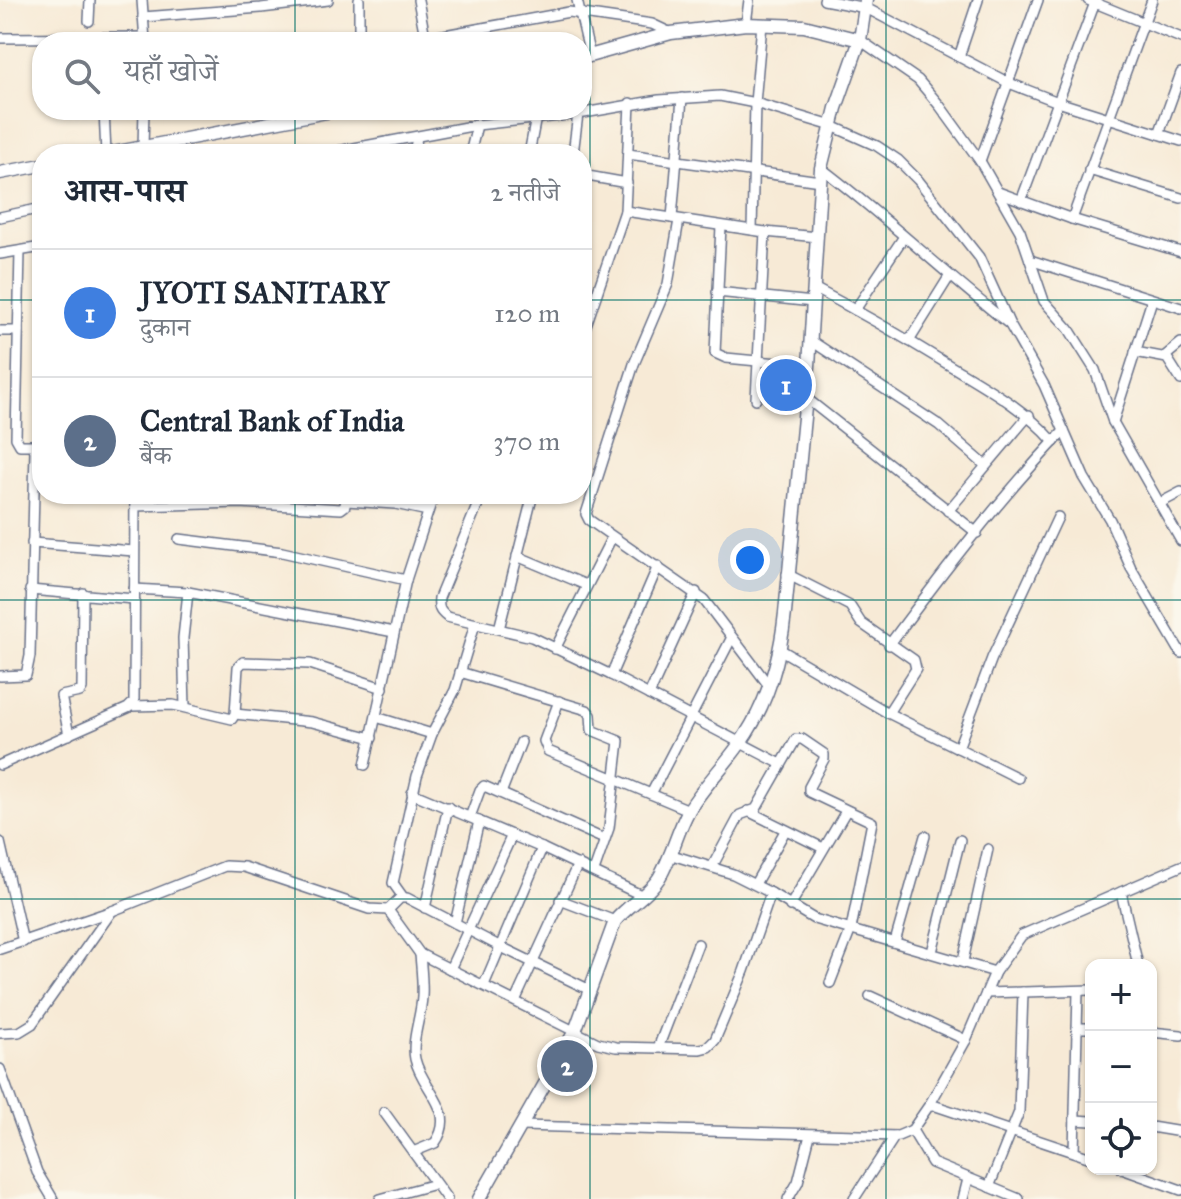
<!DOCTYPE html>
<html lang="hi">
<meta charset="utf-8">
<style>
:root{--surface:#fff;--page:#f2f2f3;--text:#1f2937;--muted:#747a83;--line:#e0e1e3;--accent:#b45309}
body{margin:0;font-family:"IM FELL Great Primer","Noto Serif Devanagari",serif;background:var(--page);color:var(--text)}
.controls{position:absolute;right:24px;bottom:24px;display:grid;overflow:hidden;border-radius:16px;box-shadow:0 2px 6px #0004}
.controls button{width:72px;height:72px;display:grid;place-items:center;padding:0;border:0;border-bottom:2px solid var(--line);background:var(--surface);color:var(--text);font:40px sans-serif}
.you{position:absolute;left:750px;top:560px;width:28px;height:28px;margin:-20px;border:6px solid #fff;border-radius:50%;background:#1a73e8;box-shadow:0 0 0 12px #1a73e833}
.badge{display:grid;place-items:center;width:52px;height:52px;border-radius:50%;background:var(--accent);color:#fff;font-size:26px;font-weight:700}
.pin{position:absolute;translate:-50% -50%;border:4px solid #fff;box-shadow:0 2px 8px #0006}
.list{margin:0;padding:0;list-style:none}
h2{display:flex;justify-content:space-between;align-items:center;height:104px;margin:0;padding:0 32px;font-size:34px}
h2 small{font-size:26px;font-weight:400;color:var(--muted)}
.list li{display:grid;grid-template-columns:52px 1fr auto;gap:24px;align-items:center;box-sizing:border-box;height:128px;padding:0 32px;border-top:2px solid var(--line)}
.list b{display:block;font-size:30px;white-space:nowrap}
.list p{margin:0;font-size:26px;white-space:nowrap;color:var(--muted)}
.list em{font-size:26px;font-style:normal;color:var(--muted)}
.icon{flex:none;width:44px;height:44px;fill:none;stroke:currentColor;stroke-width:2;stroke-linecap:round;stroke-linejoin:round}
.map{position:relative;flex:none;width:1181px;height:1199px;overflow:hidden}
.search{position:absolute;background:var(--surface);box-shadow:0 2px 6px #0004;left:32px;top:32px;width:560px;height:88px;display:flex;align-items:center;gap:20px;box-sizing:border-box;padding:0 28px;border-radius:32px;color:var(--muted);font-size:30px}
.panel{position:absolute;background:var(--surface);box-shadow:0 2px 6px #0004;left:32px;top:144px;width:560px;height:360px;border-radius:32px}
.map>svg:first-child{display:block}
.lines{fill:none;stroke-linecap:round;stroke-linejoin:round}
.minor-casing{stroke:#687088;stroke-width:12}
.tertiary-casing{stroke:#687088;stroke-width:15}
.minor{stroke:#fff;stroke-width:9}
.tertiary{stroke:#fff;stroke-width:12}
.grid{fill:none;stroke:#0f766e;stroke-width:2;stroke-opacity:0.55}
</style>
<div class="map">
<svg width="1181" height="1199" viewBox="0 0 1181 1199">
<rect width="100%" height="100%" fill="#fbf7ec"/>
<filter id="ink" filterUnits="userSpaceOnUse"><feTurbulence type="fractalNoise" baseFrequency=".0125" numOctaves="2"/><feDisplacementMap in="SourceGraphic" scale="16" xChannelSelector="R" yChannelSelector="G"/><feConvolveMatrix kernelMatrix="1 2 1 2 8 2 1 2 1" color-interpolation-filters="sRGB"/></filter>
<filter id="wash" filterUnits="userSpaceOnUse"><feTurbulence type="fractalNoise" baseFrequency=".006" numOctaves="4" result="noise"/><feDisplacementMap in="SourceGraphic" scale="32" xChannelSelector="R" yChannelSelector="G"/><feGaussianBlur stdDeviation="1.8" result="paint"/><feColorMatrix in="noise" values="0 0 0 0 0 0 0 0 0 0 0 0 0 0 0 0 0 1.4 0 .05"/><feComposite in="paint" operator="in"/></filter>
<g filter="url(#wash)">
<rect width="100%" height="100%" fill="#f7ead6"/>
</g>
<g filter="url(#ink)">
<g class="lines">
<defs>
<g id="minor">
<polyline points="142,0 145,41"/>
<polyline points="359,0 359,42"/>
<polyline points="418,0 426,42"/>
<polyline points="577,0 590,56"/>
<polyline points="824,0 866,8 1009,83 1058,102 1181,141"/>
<polyline points="1088,0 1181,38"/>
<polyline points="143,17 261,8 328,0"/>
<polyline points="89,21 90,0"/>
<polyline points="746,24 749,0"/>
<polyline points="0,38 145,37"/>
<polyline points="860,40 918,80 940,106 980,161 1020,231 1044,301 1069,329 1095,370 1113,422 1181,541"/>
<polyline points="406,42 569,12 652,24 671,33"/>
<polyline points="959,57 978,0"/>
<polyline points="104,110 106,154"/>
<polyline points="1159,134 1181,73"/>
<polyline points="143,147 144,110"/>
<polyline points="322,154 477,125 578,114 659,100 720,96 755,103 832,126 877,146 898,160 918,180 979,257 1010,325 1044,385 1084,477 1110,520 1131,568 1181,653"/>
<polyline points="414,154 417,137"/>
<polyline points="470,154 477,125"/>
<polyline points="529,154 536,117"/>
<polyline points="573,154 578,114"/>
<polyline points="628,154 820,181"/>
<polyline points="980,161 1038,0"/>
<path d="M821,168C886,217 945,274 1009,324"/>
<polyline points="1089,170 1181,198"/>
<polyline points="582,175 627,183"/>
<polyline points="998,192 1072,219 1181,252"/>
<polyline points="1021,201 1096,0"/>
<polyline points="625,211 765,232 818,237"/>
<polyline points="0,217 42,208"/>
<polyline points="672,218 682,98"/>
<polyline points="1072,219 1152,0"/>
<polyline points="679,220 668,284 634,364 586,514 589,520 704,600 770,687"/>
<polyline points="721,226 715,353 726,358 809,366"/>
<polyline points="752,230 755,103 762,24"/>
<polyline points="0,254 42,247"/>
<polyline points="1030,260 1181,308"/>
<path d="M814,288C860,312 905,338 949,365C987,388 1024,408 1054,442"/>
<polyline points="717,292 813,302"/>
<polyline points="855,310 903,238"/>
<polyline points="0,331 18,331"/>
<polyline points="582,337 625,211 630,103"/>
<polyline points="810,340 939,425 985,465"/>
<polyline points="909,341 949,277"/>
<polyline points="1135,352 1167,358 1181,380"/>
<polyline points="1164,357 1181,343"/>
<polyline points="806,398 977,533"/>
<polyline points="756,399 765,232"/>
<polyline points="1113,422 1152,300"/>
<path d="M482,494L439,598C438,607 439,611 447,617L532,637L611,675L781,764"/>
<polyline points="346,501 395,504 428,511"/>
<polyline points="1160,503 1181,492"/>
<polyline points="135,506 240,503 341,509 345,506 346,494"/>
<polyline points="948,511 1029,415"/>
<polyline points="179,539 282,552 406,580"/>
<polyline points="32,543 134,551"/>
<polyline points="517,556 586,585"/>
<polyline points="787,574 850,606 861,623 914,660 916,669 888,713"/>
<polyline points="134,589 188,592 394,632"/>
<polyline points="30,590 134,599"/>
<polyline points="499,629 533,494"/>
<path d="M889,645C944,571 1000,498 1064,431"/>
<polyline points="555,649 612,537"/>
<polyline points="781,650 888,713 1018,778"/>
<polyline points="460,672 587,710 591,715 592,730 619,741 609,828 594,871"/>
<polyline points="611,675 658,566"/>
<polyline points="0,676 26,675 30,656 35,451 33,445 20,445 16,438 20,251"/>
<polyline points="649,695 696,592"/>
<polyline points="559,701 544,741 548,751 689,810"/>
<polyline points="132,706 173,705 232,719 235,714 238,667 243,662 310,664 383,688"/>
<polyline points="185,707 183,638 188,592"/>
<polyline points="235,714 312,722 372,738"/>
<polyline points="376,717 432,734"/>
<polyline points="69,735 61,696 80,692 82,689 83,593"/>
<polyline points="958,748 992,658 1058,517"/>
<polyline points="0,765 128,708 134,702 135,494"/>
<polyline points="365,765 406,580 434,494"/>
<polyline points="412,793 542,848 641,895"/>
<polyline points="501,793 521,742"/>
<polyline points="651,794 731,639"/>
<polyline points="748,811 823,848"/>
<polyline points="470,817 480,790 484,786 604,839"/>
<polyline points="0,842 23,942"/>
<polyline points="712,867 740,815 756,809 796,739 802,739 824,754 824,759 809,787 809,792 872,822 851,929 830,983"/>
<polyline points="755,884 785,831"/>
<polyline points="1121,892 1138,965"/>
<polyline points="771,893 814,919 995,972"/>
<polyline points="403,897 393,883 417,776 432,734 455,690 475,624"/>
<polyline points="560,900 615,921"/>
<polyline points="790,906 846,811"/>
<polyline points="425,908 448,807"/>
<polyline points="388,910 420,954 598,1043 616,1047 700,1049 708,1047 715,1040 744,971 771,893 733,874 669,854"/>
<polyline points="455,923 479,821"/>
<polyline points="895,942 925,836"/>
<polyline points="0,949 112,911 225,866 244,867 369,909 388,910 400,898 407,898 501,947 590,990"/>
<polyline points="932,952 960,840"/>
<polyline points="963,961 988,849"/>
<polyline points="450,969 512,835"/>
<polyline points="484,985 542,848"/>
<polyline points="986,993 1091,990"/>
<polyline points="870,996 966,1040"/>
<polyline points="515,1001 578,864"/>
<polyline points="1077,1028 1091,1028"/>
<polyline points="1151,1032 1181,1035"/>
<polyline points="0,1033 19,1032 32,1024 112,911"/>
<polyline points="658,1048 698,944"/>
<polyline points="0,1069 37,1172 53,1199"/>
<polyline points="930,1104 1091,1158"/>
<polyline points="384,1112 447,1199"/>
<polyline points="1075,1120 1091,1121"/>
<polyline points="521,1126 898,1136 912,1130 930,1104 966,1040 995,972 1022,935 1181,866"/>
<polyline points="1151,1127 1181,1132"/>
<polyline points="912,1130 932,1163 1019,1199"/>
<path d="M413,1152L435,1143C458,1110 422,1090 415,1059C411,1040 421,1017 422,997C423,983 421,968 420,954"/>
<polyline points="1074,1152 1078,991"/>
<polyline points="1122,1169 1181,1190"/>
<polyline points="989,1187 1019,1112 1023,992"/>
<polyline points="380,1199 435,1184"/>
<polyline points="788,1199 798,1182 810,1135"/>
<polyline points="854,1199 895,1136"/>
<polyline points="963,1199 968,1179"/>
</g>
<g id="tertiary">
<polyline points="582,58 671,33 746,24 804,26 860,40"/>
<polyline points="107,154 337,110"/>
<polyline points="0,173 42,165"/>
<path d="M479,1199L575,1031L615,921C628,905 648,895 659,878C672,857 677,831 689,810C703,787 723,767 738,746C767,707 780,661 785,613L809,366L821,168L836,108L860,40L866,0"/>
</g>
</defs>
<use href="#minor" class="minor-casing"/>
<use href="#tertiary" class="tertiary-casing"/>
<use href="#minor" class="minor"/>
<use href="#tertiary" class="tertiary"/>
</g>
</g>
<path class="grid" d="M295,0V42M590,0V1199M886,0V1199M295,110V154M0,300H42M582,300H1181M295,494V1199M0,600H1181M0,899H1181"/>
</svg>
<div class="controls">
<button>+</button>
<button>−</button>
<button><svg class="icon" aria-label="locate" viewBox="0 0 24 24"><circle cx="12" cy="12" r="6"/><path d="M12 2v4M12 18v4M2 12h4M18 12h4"/></svg></button>
</div>
<div class="you"></div>
<div class="pin badge" style="left:786px;top:385px;background:#3f7fe0">1</div>
<div class="pin badge" style="left:567px;top:1066px;background:#5c6f8a">2</div>
<div class="search"><svg class="icon" aria-label="search" viewBox="0 0 24 24"><circle cx="10" cy="10" r="6"/><path d="M15 15l6 6"/></svg>यहाँ खोजें</div>
<section class="panel">
<h2>आस-पास<small>2 नतीजे</small></h2>
<ul class="list">
<li><span class="badge" style="background:#3f7fe0">1</span><div><b>JYOTI SANITARY</b><p>दुकान</p></div><em>120 m</em></li>
<li><span class="badge" style="background:#5c6f8a">2</span><div><b>Central Bank of India</b><p>बैंक</p></div><em>370 m</em></li>
</ul>
</section>
</div>
